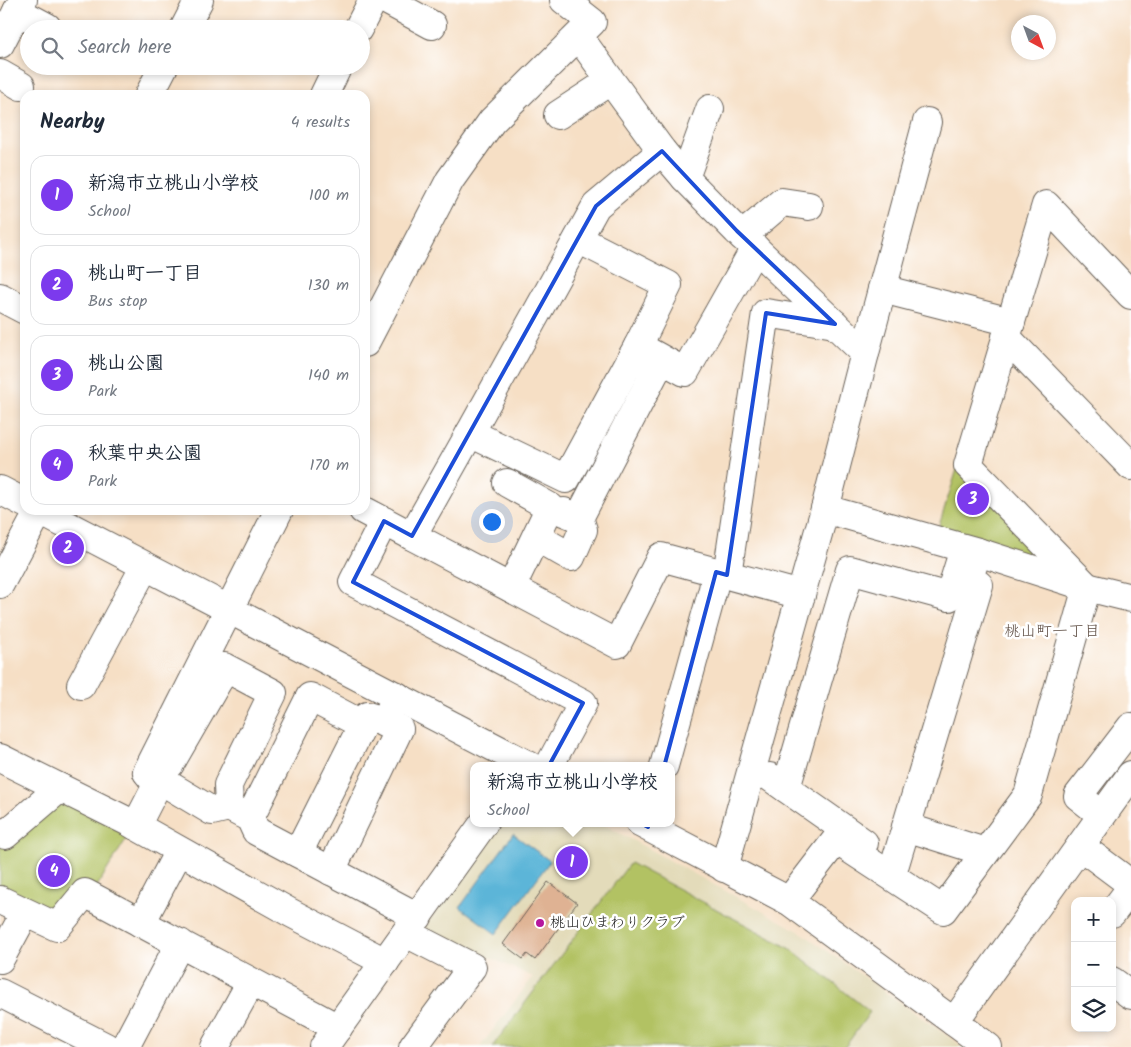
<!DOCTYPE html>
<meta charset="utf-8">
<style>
:root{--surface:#fff;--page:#f2f2f3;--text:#1f2937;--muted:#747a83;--line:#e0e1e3;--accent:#7c3aed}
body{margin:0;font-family:Kalam,"Klee One",sans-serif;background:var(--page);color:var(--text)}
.controls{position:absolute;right:15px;bottom:15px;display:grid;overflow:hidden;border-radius:10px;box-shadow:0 2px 8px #0003}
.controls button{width:45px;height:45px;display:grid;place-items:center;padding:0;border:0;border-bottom:1px solid var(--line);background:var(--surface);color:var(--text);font:25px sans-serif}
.compass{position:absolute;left:1011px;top:15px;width:45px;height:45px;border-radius:50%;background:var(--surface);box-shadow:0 2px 8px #0003;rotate:139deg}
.you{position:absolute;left:491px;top:521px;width:18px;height:18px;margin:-12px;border:4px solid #fff;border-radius:50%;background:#1a73e8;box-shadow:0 0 0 8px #1a73e833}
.badge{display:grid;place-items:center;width:32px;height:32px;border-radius:50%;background:var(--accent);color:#fff;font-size:16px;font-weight:700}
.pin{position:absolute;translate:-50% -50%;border:2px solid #fff;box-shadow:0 1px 5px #0006}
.popup{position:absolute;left:470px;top:762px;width:205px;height:65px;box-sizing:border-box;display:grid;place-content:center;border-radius:10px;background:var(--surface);filter:drop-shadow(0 1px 4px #0005);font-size:16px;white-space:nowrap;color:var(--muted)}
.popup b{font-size:19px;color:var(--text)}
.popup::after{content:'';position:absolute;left:50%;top:100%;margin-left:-10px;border:10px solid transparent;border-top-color:var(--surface)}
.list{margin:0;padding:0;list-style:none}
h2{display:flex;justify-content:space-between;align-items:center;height:65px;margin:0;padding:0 20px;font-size:21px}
h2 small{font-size:16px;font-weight:400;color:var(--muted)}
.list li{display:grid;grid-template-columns:32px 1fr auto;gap:15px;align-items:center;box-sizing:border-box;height:80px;margin:0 10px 10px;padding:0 10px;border:1px solid var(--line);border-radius:15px}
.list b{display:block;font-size:19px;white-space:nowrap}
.list p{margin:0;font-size:16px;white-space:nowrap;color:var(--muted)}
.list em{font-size:16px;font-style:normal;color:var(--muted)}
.icon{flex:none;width:28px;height:28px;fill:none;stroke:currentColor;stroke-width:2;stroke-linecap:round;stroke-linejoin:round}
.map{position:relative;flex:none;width:1131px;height:1047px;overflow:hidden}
.search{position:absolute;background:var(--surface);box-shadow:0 2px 8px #0003;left:20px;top:20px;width:350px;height:55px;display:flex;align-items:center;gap:12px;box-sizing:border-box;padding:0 18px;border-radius:28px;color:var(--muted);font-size:19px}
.panel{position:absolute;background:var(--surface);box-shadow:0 2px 8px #0003;left:20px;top:90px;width:350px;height:425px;border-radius:15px}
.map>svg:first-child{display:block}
.built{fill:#e3dbba}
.green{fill:#b2c264;stroke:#676f40}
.water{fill:#5bb5d8;stroke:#3c687a}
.building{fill:#dfb293}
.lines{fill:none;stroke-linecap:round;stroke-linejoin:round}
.minor-casing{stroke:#686057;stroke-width:30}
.minor{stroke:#fff;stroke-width:28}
.marked{fill:none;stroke:#1d4ed8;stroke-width:4;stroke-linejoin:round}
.poi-dot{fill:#b5179e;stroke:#fff;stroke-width:2}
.labels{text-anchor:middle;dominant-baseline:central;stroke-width:5;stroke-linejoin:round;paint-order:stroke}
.poi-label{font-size:15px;fill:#1c1c1c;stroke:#fff;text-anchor:start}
.neighbourhood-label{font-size:16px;fill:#605046;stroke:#fff}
</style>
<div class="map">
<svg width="1131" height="1047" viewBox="0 0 1131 1047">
<rect width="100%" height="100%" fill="#fff"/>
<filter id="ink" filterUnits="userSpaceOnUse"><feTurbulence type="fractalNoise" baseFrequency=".02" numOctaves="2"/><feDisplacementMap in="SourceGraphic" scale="10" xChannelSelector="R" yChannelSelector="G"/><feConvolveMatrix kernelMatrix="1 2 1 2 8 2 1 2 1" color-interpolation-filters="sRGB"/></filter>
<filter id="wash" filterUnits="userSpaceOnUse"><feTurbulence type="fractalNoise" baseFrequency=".0096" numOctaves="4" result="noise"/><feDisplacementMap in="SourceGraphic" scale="20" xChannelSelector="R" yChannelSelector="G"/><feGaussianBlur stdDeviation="1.12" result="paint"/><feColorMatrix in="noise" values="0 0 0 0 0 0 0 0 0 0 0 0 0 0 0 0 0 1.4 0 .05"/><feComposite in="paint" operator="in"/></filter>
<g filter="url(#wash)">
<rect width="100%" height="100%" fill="#f6dfc5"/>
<polygon class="built" points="499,823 601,823 802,933 963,1047 480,1047 533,977 424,928"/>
<g class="green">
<polygon points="960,460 1078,578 935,538"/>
<polygon points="60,792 133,828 88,901 60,928 0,898 0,844"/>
<polygon points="630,863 791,949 870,1012 845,1047 492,1047"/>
</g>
<polygon class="water" points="513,834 550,861 496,934 460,907"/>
<g id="blocks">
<polygon class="building" points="548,882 577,903 535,960 527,954 523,959 503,944"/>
</g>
</g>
<g filter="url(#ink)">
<use href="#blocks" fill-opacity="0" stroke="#686057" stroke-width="1"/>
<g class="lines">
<defs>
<g id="minor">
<polyline points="386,0 432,25"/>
<polyline points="17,11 47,27"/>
<polyline points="184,29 199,0"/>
<polyline points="358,29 373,0"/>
<polyline points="579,37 662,151 685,178 737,231 865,353 825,509 724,868"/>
<polyline points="0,44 23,0"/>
<polyline points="0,74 21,86"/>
<polyline points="149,95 164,66"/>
<polyline points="324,95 338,66"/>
<polyline points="558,115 610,81"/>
<polyline points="685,178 710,109"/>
<polyline points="742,236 782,202 809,206"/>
<polyline points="578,239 668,285 638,346"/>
<polyline points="882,289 1011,322"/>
<polyline points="0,297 25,310"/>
<polyline points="1006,337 1131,466"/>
<polyline points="365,343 450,180 492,121 592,22 564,0"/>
<polyline points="865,353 927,122"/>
<polyline points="470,433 596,206 662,151"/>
<polyline points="507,483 550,507 511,588"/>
<polyline points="0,490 25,503"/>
<polyline points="825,509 978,552 1087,587 1131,598"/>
<polyline points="38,510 530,766"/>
<polyline points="363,510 412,536 470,433 566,479 638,346 685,372 755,248"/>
<polyline points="579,518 656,370 632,357"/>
<polyline points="384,521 353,582 583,703 549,766"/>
<polyline points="412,536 617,644 661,557 801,595"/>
<polyline points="536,537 571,557 583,530 579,518 564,512"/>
<polyline points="727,575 766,313 835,324"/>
<polyline points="0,584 39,511"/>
<polyline points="219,679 224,667 273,693 228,785 229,807"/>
<polyline points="81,685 145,566"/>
<polyline points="0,758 129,822 291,913 385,962"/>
<polyline points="170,764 219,679 203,670"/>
<polyline points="664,766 713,589 716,572"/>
<polyline points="147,772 212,811 229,807 250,818 256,831 418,917"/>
<polyline points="770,777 864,843"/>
<polyline points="786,788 850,570 949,597 964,549"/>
<polyline points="1102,815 1078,796 1131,727"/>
<polyline points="250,818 310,697 363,725"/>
<polyline points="640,823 789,901 988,1047"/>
<polyline points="136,826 157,785 147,772 279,510"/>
<polyline points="906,827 985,852"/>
<polyline points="0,832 5,835 60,788"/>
<polyline points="1080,846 1131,884"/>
<polyline points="298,853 367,716 374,718"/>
<polyline points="895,864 979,585 969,577 978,552"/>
<polyline points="331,871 399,729 384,723 397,696"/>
<polyline points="0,900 57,927 85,893 338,1028"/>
<polyline points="789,901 836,840 943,910 1028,795 1087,587 968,465 1046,205 1131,295"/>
<polyline points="1112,913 1131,888"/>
<polyline points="141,923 179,851"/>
<polyline points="406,933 472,967 413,1047"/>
<polyline points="0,959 25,913"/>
<polyline points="1112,981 1131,995"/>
<polyline points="0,993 106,1047"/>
<polyline points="954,1022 1131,775"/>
<polyline points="125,1047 180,943"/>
<polyline points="215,1047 251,982"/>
<polyline points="324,1047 484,823"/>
</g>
</defs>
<use href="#minor" class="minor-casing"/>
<use href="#minor" class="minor"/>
</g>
</g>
<path class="marked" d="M662,151L737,231L835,324L766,313L727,575L716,572L648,827L545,773L583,703L353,582L384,521L412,536L596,206Z"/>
<circle class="poi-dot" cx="540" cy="923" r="5"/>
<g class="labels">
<g class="poi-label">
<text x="550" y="923">桃山ひまわりクラブ</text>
</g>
<g class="neighbourhood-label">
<text x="1052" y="631">桃山町一丁目</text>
</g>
</g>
</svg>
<div class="controls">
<button>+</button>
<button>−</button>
<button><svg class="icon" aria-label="layers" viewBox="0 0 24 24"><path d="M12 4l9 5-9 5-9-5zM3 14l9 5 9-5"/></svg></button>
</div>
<svg class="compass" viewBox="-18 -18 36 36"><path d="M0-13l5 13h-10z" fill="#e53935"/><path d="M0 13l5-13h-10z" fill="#747a83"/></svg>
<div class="you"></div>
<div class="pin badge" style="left:572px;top:862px">1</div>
<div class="popup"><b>新潟市立桃山小学校</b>School</div>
<div class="pin badge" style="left:68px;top:548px">2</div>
<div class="pin badge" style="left:973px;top:499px">3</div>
<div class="pin badge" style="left:54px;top:871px">4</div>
<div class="search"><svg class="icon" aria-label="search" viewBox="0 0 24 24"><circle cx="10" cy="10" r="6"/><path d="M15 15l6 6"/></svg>Search here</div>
<section class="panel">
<h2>Nearby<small>4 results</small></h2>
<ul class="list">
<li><span class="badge">1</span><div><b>新潟市立桃山小学校</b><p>School</p></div><em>100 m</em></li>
<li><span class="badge">2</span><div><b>桃山町一丁目</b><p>Bus stop</p></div><em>130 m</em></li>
<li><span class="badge">3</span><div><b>桃山公園</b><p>Park</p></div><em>140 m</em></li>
<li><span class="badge">4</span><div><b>秋葉中央公園</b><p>Park</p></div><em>170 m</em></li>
</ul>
</section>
</div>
